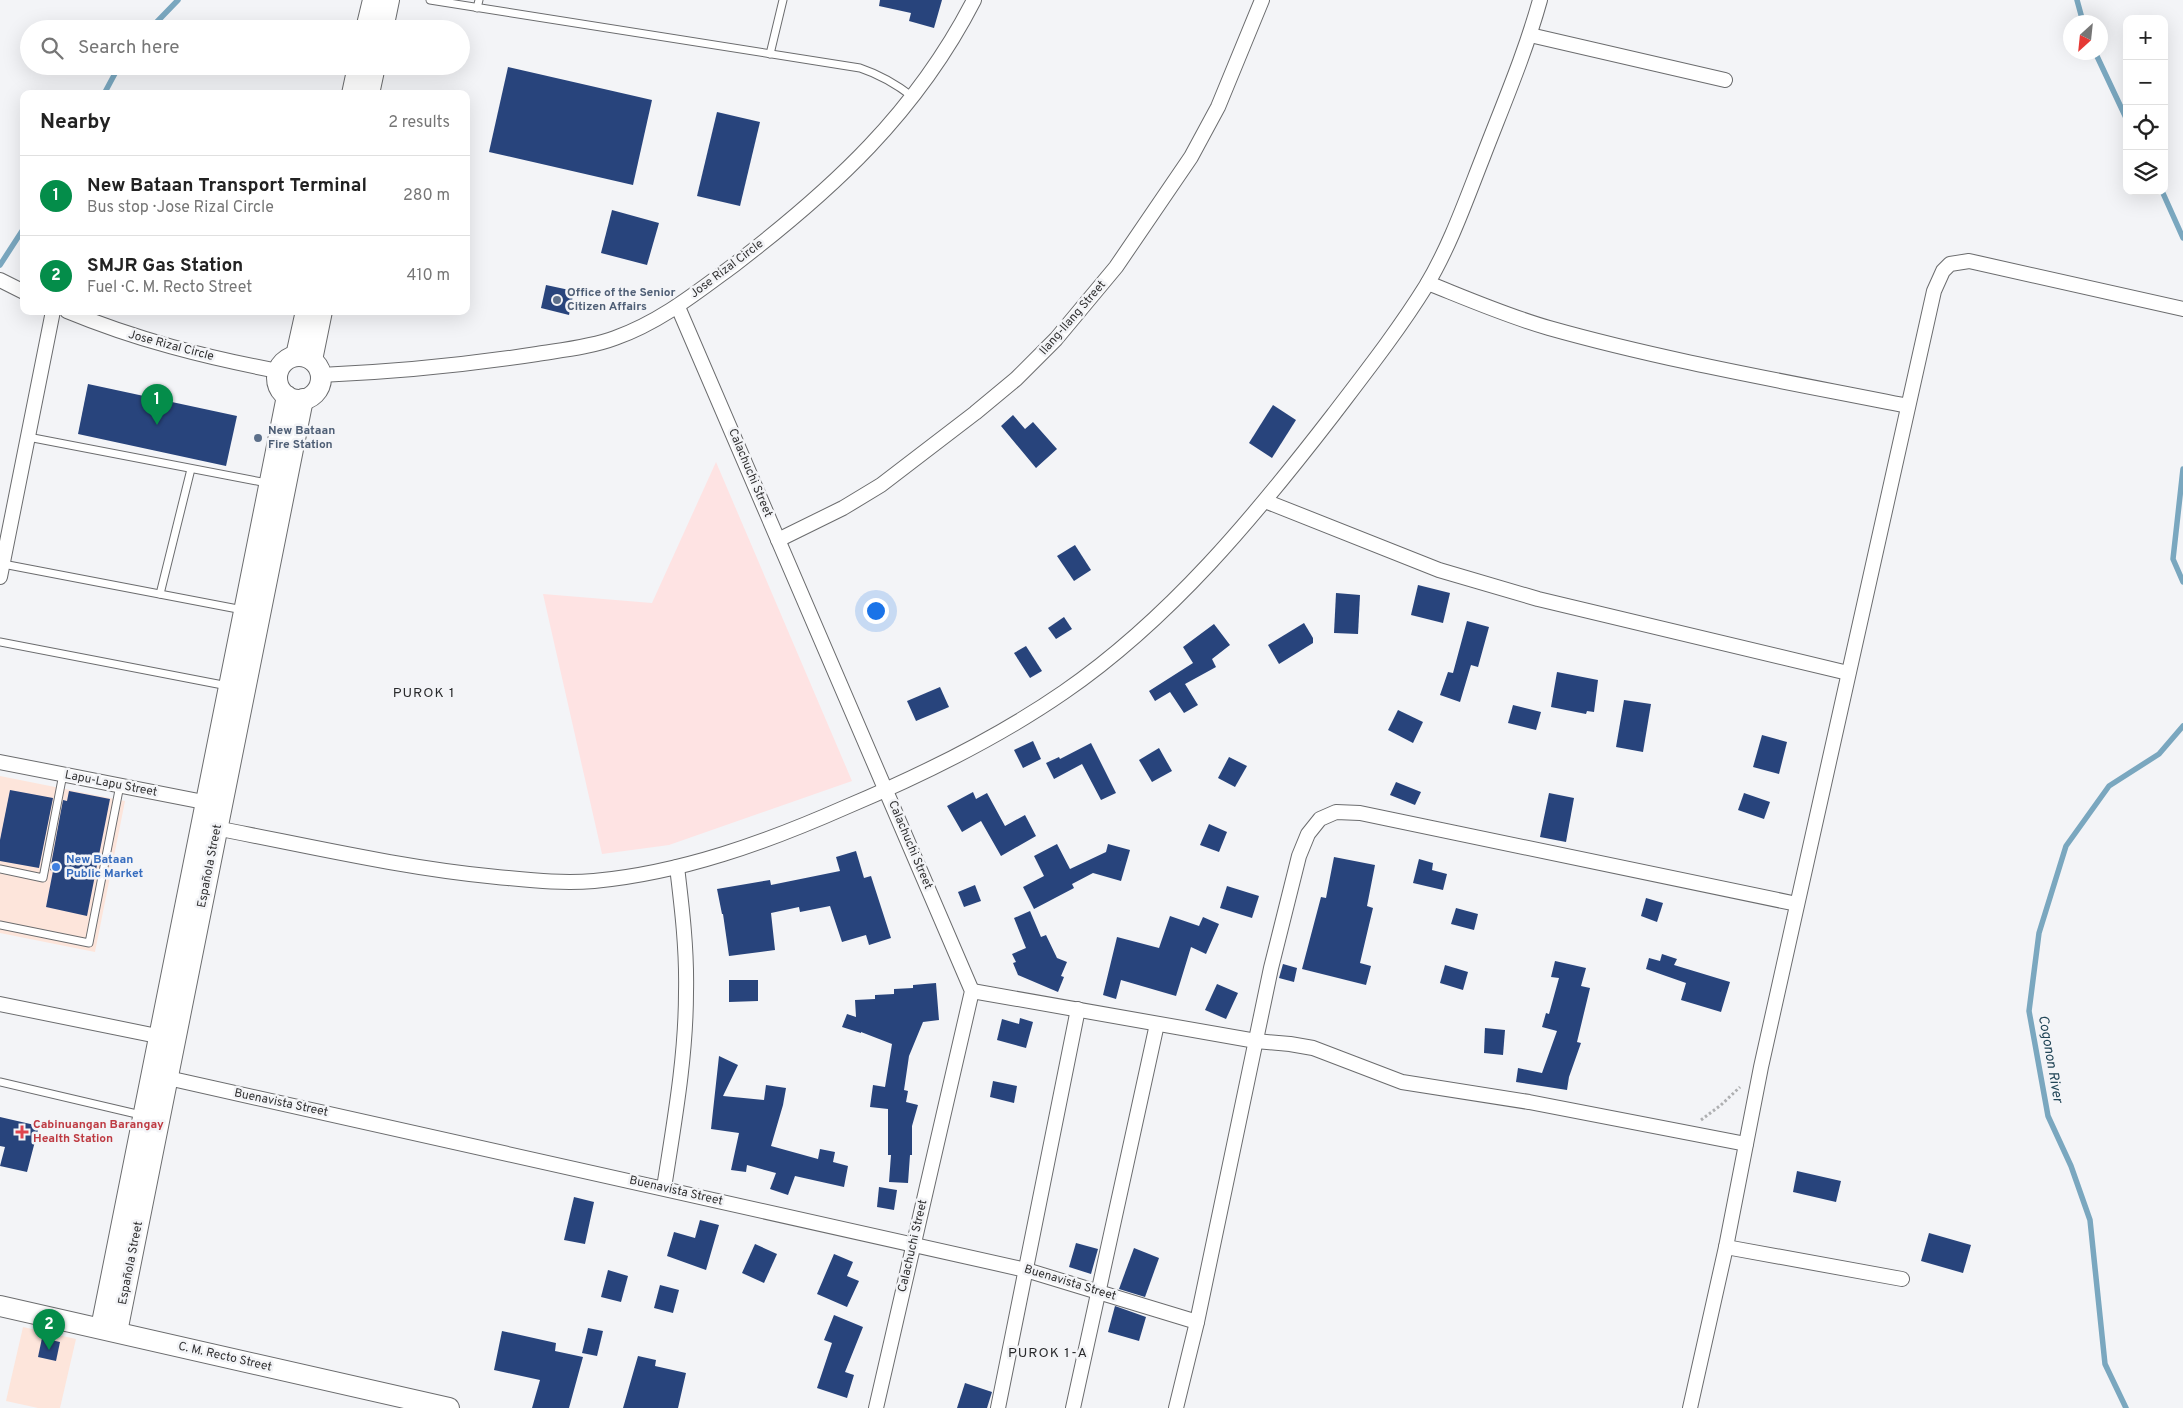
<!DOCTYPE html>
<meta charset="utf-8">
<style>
:root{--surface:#fff;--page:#f6f6f6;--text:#222;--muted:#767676;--line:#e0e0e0;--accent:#048d4a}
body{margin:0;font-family:Overpass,sans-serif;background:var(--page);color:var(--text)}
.controls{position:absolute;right:15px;top:15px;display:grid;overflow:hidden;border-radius:10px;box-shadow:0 5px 20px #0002}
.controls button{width:45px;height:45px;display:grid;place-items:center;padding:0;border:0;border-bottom:1px solid var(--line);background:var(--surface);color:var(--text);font:25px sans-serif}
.compass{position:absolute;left:2063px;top:15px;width:45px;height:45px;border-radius:50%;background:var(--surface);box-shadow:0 5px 20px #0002;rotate:207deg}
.you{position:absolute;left:875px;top:610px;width:18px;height:18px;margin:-12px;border:4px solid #fff;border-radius:50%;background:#1a73e8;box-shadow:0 0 0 8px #1a73e833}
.badge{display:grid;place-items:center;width:32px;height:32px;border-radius:50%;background:var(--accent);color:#fff;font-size:16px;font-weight:700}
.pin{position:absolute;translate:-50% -41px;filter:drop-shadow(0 1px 2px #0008)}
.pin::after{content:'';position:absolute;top:26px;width:18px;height:15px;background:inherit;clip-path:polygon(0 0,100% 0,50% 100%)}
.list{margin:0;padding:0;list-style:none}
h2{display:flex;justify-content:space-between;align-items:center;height:65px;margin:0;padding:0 20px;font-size:21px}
h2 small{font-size:16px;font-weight:400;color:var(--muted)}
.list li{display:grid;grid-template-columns:32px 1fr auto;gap:15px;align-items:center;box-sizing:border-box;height:80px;padding:0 20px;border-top:1px solid var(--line)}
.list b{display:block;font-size:19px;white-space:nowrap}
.list p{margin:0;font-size:16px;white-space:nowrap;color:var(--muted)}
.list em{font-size:16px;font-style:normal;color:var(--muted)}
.icon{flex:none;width:28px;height:28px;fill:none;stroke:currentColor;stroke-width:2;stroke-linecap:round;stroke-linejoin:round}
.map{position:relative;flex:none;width:2183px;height:1408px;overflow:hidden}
.search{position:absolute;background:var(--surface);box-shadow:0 5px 20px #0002;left:20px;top:20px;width:450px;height:55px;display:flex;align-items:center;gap:12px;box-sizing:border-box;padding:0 18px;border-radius:28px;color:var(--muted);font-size:19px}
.panel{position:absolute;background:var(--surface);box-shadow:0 5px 20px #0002;left:20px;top:90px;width:450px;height:225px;border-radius:10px}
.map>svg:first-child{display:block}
.commercial{fill:#fde5db}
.education{fill:#fee3e3}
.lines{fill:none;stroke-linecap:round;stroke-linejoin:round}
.stream{stroke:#7aa7bf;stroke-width:5.5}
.building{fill:#28447c}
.lane-casing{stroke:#6b6c6e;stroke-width:9}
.street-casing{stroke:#6b6c6e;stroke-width:16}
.secondary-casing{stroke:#6b6c6e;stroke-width:22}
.path{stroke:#aeafb1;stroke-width:3;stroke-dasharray:2.5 2.5;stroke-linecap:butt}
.lane{stroke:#fff;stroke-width:7}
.street{stroke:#fff;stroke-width:14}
.secondary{stroke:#fff;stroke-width:20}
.service-dot{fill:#5c6f8a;stroke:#f3f4f7;stroke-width:2}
.shop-dot{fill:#3f7fe0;stroke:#f3f4f7;stroke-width:2}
.health-dot{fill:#e0444e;stroke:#f3f4f7;stroke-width:2}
.labels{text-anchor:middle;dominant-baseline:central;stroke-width:5;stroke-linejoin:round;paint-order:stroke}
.street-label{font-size:12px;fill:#303031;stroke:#f3f4f7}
.service-label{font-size:12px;font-weight:bold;fill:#4e5e75;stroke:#f3f4f7;text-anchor:start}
.shop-label{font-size:12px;font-weight:bold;fill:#366cbe;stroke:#f3f4f7;text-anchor:start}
.health-label{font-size:12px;font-weight:bold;fill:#be3a42;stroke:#f3f4f7;text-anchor:start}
.neighbourhood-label{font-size:14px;letter-spacing:1px;fill:#292a2c;stroke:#f3f4f7}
.water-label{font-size:14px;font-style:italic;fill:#214557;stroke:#f3f4f7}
</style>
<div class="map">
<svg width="2183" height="1408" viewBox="0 0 2183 1408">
<rect width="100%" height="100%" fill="#f3f4f7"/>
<g class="commercial">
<polygon points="0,776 125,801 95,952 0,933"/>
<polygon points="23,1327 76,1339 60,1408 38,1408 6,1401"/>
</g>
<polygon class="education" points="716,462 852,781 669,845 602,854 543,594 652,603"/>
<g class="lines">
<g class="stream">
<polyline points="2077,0 2083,22"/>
<polyline points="150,29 178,0"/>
<polyline points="2095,52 2127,120"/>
<polyline points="104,94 119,66"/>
<polyline points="2162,191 2183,238"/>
<polyline points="0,265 24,228"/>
<polyline points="2183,469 2173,559 2183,582"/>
<polyline points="2126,1408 2105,1364 2090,1220 2071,1166 2048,1116 2029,1011 2039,933 2066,846 2109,786 2159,754 2183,726"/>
</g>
</g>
<g class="building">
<polygon points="880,0 942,0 934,28 909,21 911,13 879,6"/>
<polygon points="508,67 652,100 633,185 489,152"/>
<polygon points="717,112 760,122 740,206 697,196"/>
<polygon points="612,210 659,223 647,265 601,253"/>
<polygon points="546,285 574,291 569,315 541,308"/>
<polygon points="88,384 237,416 226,466 78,434"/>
<polygon points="1273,405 1296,420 1272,458 1249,443"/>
<polygon points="1013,415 1025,429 1033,422 1057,449 1036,468 1001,426"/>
<polygon points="1075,545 1091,570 1074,581 1057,556"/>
<polygon points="1418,585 1450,593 1443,623 1411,615"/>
<polygon points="1336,593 1360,595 1358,634 1334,633"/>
<polygon points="1064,617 1072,629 1056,639 1048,628"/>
<polygon points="1467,621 1489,627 1478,667 1471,665 1460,702 1440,695 1448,672 1453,673"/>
<polygon points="1304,623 1313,638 1313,643 1279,664 1268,645"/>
<polygon points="1214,624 1230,645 1212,659 1216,667 1185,684 1198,705 1184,713 1170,692 1155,701 1149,691 1193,663 1183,647"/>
<polygon points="1026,646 1042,671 1030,678 1014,653"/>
<polygon points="1557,672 1598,680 1594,712 1587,711 1586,714 1551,707"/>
<polygon points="940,687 949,707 916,721 907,701"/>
<polygon points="1624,700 1651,704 1643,752 1616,747"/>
<polygon points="1513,705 1541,712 1536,730 1508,723"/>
<polygon points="1398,710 1423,722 1413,743 1388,730"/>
<polygon points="1762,735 1787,742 1779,774 1753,767"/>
<polygon points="1033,741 1041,759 1023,768 1014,750"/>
<polygon points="1091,743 1116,793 1101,800 1082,764 1054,779 1046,763 1059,757 1060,759"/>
<polygon points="1159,748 1172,771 1152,782 1139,760"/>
<polygon points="1229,757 1247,766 1235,787 1218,778"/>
<polygon points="1396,782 1421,792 1415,805 1390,795"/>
<polygon points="10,790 53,798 39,868 0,861 0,840"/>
<polygon points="69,791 110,799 87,916 46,907 53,871 50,870 63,800 67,801"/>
<polygon points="973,792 976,799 987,793 1005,826 1025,815 1036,836 1001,856 981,821 962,832 947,806"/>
<polygon points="1549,793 1574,798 1566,842 1540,837"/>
<polygon points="1744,793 1770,802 1764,819 1738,810"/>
<polygon points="1209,824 1227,832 1219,852 1200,845"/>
<polygon points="1057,844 1070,869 1106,852 1108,844 1130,850 1121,881 1093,873 1072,884 1074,888 1034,909 1023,887 1044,876 1034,856"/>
<polygon points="856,851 864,878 871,876 891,938 869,945 866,935 842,942 830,906 800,912 799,907 771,913 775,950 729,956 723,914 722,914 717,889 770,880 771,885 840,871 836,857"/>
<polygon points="1334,857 1375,865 1367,906 1373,908 1360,963 1371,966 1366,985 1302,969 1321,897 1326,898"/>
<polygon points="1419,859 1433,863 1432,870 1447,874 1443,890 1413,883"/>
<polygon points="975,885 981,901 964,907 958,892"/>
<polygon points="1227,886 1259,896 1252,918 1220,908"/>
<polygon points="1646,898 1663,903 1657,922 1641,916"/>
<polygon points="1456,908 1478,914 1474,930 1451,924"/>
<polygon points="1030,911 1041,937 1046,935 1057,958 1067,962 1061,976 1064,977 1058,992 1018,975 1013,963 1016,962 1012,954 1026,948 1014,918"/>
<polygon points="1170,916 1199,926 1203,917 1219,924 1206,954 1191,947 1176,996 1121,980 1116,999 1103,995 1117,937 1159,948"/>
<polygon points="1662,954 1677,959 1674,965 1730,982 1721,1012 1681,1000 1686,983 1646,969 1649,958 1660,961"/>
<polygon points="1555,961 1586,968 1581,986 1590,988 1577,1042 1581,1043 1569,1077 1567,1090 1516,1082 1518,1068 1542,1073 1557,1031 1542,1027 1546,1013 1549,1014 1559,978 1551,977"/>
<polygon points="1283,964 1297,968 1294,982 1279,978"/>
<polygon points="1445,965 1468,972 1463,990 1440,983"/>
<polygon points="729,980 758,980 758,1001 729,1002"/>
<polygon points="936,983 939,1020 923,1022 909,1056 904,1090 908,1091 906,1102 918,1105 912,1126 912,1155 910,1155 908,1183 889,1182 891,1155 888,1155 888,1109 870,1107 873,1085 885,1087 892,1044 861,1032 861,1033 842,1027 847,1014 856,1017 855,1000 875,999 875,995 894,994 894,989 913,988 913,985"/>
<polygon points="1217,984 1238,993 1226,1019 1205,1010"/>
<polygon points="1020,1018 1033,1022 1026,1048 997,1040 1002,1019 1019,1024"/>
<polygon points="1485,1028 1505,1030 1503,1055 1484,1053"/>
<polygon points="719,1056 738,1065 723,1096 764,1100 766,1085 786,1088 783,1105 771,1146 818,1159 820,1149 835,1152 833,1162 848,1166 844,1187 795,1176 788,1195 770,1189 776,1173 747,1165 746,1172 731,1170 739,1133 711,1129"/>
<polygon points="993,1081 1017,1086 1014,1103 990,1097"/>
<polygon points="0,1117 39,1126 27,1172 0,1166 5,1147 0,1146"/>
<polygon points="1797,1171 1841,1181 1836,1202 1793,1192"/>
<polygon points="879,1187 897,1190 894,1210 877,1207"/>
<polygon points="574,1197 594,1202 585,1244 564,1240"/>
<polygon points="700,1220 719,1225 706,1270 667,1256 674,1232 695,1238"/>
<polygon points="1929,1233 1971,1245 1963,1273 1921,1261"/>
<polygon points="1076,1243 1098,1249 1091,1274 1069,1267"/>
<polygon points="755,1244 777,1254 764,1283 742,1273"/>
<polygon points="1134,1248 1159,1258 1145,1297 1119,1289"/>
<polygon points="834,1254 853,1262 847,1276 859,1281 847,1307 817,1294"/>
<polygon points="608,1270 628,1276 621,1302 601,1297"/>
<polygon points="660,1285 679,1290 673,1313 654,1308"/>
<polygon points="1115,1306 1146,1317 1139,1341 1108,1332"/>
<polygon points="834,1315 863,1327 845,1372 854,1375 847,1398 817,1388 832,1343 824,1340"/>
<polygon points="588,1328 603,1331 597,1356 582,1353"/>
<polygon points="502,1331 556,1343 555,1351 583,1357 569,1408 532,1408 540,1380 494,1370"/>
<polygon points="42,1338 60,1342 56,1361 38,1357"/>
<polygon points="638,1356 656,1360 655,1366 686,1373 678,1408 623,1408"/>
<polygon points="965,1383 992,1392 987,1408 957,1408"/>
</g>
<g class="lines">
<defs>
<g id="lane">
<path d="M430,0L860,68C881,75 896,84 913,97"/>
<polyline points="477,8 479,0"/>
<polyline points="770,54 783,0"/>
<polyline points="28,437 267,483"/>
<polyline points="3,564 243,610"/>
<polyline points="160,594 191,469"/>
<polyline points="0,642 228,686"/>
<polyline points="0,869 43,878 63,774"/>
<polyline points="0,925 89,943 120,785"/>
<polyline points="0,1082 141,1115"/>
</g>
<g id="street">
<polyline points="1530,35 1725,80"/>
<polyline points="0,280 24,292"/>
<path d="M1428,283C1468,299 1507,316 1549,328C1666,361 1788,382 1908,406"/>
<polyline points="678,307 972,991 876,1408"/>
<path d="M67,311C137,340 205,357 278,371"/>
<path d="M321,375C394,372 465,365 537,354C562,350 591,347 615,338C660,322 696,293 734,265C833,189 916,113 974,0"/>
<polyline points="1265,501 1439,570 1538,599 1848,673"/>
<polyline points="778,540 843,508 881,485 975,413 1016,379 1056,339 1116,267 1191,157 1218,107 1262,0"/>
<polyline points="0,577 53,311"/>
<polyline points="0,762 214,804"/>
<path d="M210,827C305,845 401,868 497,877C529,880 562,884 594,881C681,873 767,842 846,807C922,775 996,739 1064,692C1170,619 1255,516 1333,415C1365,373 1398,331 1426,286C1450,246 1466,200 1483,157C1503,105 1525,54 1540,0"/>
<polyline points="972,991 1256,1041 1290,1044 1313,1048 1402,1082 1529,1102 1746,1144"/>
<polyline points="0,1004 167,1038"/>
<polyline points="159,1076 1026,1270 1197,1322"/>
<path d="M664,1188C674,1123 686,1058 686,992C687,950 682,908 677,867"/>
<polyline points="1726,1247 1902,1279"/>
<polyline points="998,1408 1078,1009"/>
<polyline points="1073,1408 1157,1024"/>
<polyline points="1176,1408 1197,1322 1271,968 1299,856 1308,834 1320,819 1336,812 1360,813 1797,904"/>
<polyline points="1690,1408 1726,1247 1761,1067 1934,291 1943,271 1950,264 1969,261 2183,309"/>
</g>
<g id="secondary">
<polyline points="366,29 373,0"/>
<polyline points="383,29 389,0"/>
<polyline points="352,94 358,66"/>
<polyline points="369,94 375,66"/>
<polyline points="296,356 306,311"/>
<circle cx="299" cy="378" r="22"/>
<polyline points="312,360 322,311"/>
<polyline points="0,1306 449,1408"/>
<polyline points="101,1328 287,396"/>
<polyline points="117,1332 303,399"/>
</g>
</defs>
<use href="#lane" class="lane-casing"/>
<use href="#street" class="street-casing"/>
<use href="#secondary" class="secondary-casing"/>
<polyline class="path" points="1701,1120 1721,1105 1740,1087"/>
<use href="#lane" class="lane"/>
<use href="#street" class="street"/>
<use href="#secondary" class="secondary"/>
</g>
<g class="service-dot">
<circle cx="557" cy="300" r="5"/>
<circle cx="258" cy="438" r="5"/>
</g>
<circle class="shop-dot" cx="56" cy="867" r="5"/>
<path class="health-dot" d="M19.5 1124.5h5v5h5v5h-5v5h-5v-5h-5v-5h5z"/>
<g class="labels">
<g class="street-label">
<text transform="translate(727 269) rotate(-37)">Jose Rizal Circle</text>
<text transform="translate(1073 318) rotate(-49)">Ilang-Ilang Street</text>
<text transform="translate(171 346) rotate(15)">Jose Rizal Circle</text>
<text transform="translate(750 473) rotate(67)">Calachuchi Street</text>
<text transform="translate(111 784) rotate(11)">Lapu-Lapu Street</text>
<text transform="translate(910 845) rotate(67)">Calachuchi Street</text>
<text transform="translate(210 866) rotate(-79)">Española Street</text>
<text transform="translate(281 1103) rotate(12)">Buenavista Street</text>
<text transform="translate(676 1191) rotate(13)">Buenavista Street</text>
<text transform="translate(913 1246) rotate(-77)">Calachuchi Street</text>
<text transform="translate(131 1263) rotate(-79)">Española Street</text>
<text transform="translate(1070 1283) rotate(17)">Buenavista Street</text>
<text transform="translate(225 1357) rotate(13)">C. M. Recto Street</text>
</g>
<g class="service-label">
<text x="567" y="293">Office of the Senior<tspan x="567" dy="14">Citizen Affairs</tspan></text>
<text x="268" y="431">New Bataan<tspan x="268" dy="14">Fire Station</tspan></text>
</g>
<g class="shop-label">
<text x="66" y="860">New Bataan<tspan x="66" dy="14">Public Market</tspan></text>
</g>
<g class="health-label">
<text x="33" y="1125">Cabinuangan Barangay<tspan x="33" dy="14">Health Station</tspan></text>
</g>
<g class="neighbourhood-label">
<text x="424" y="693">PUROK 1</text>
<text x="1048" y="1353">PUROK 1-A</text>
</g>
<g class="water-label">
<text transform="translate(2050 1059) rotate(80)">Cogonon River</text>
</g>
</g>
</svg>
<div class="controls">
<button>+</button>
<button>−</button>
<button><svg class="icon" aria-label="locate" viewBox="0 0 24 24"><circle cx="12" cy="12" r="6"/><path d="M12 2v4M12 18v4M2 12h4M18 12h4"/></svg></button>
<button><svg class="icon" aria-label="layers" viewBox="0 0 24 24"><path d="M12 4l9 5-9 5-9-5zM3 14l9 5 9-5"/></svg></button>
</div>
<svg class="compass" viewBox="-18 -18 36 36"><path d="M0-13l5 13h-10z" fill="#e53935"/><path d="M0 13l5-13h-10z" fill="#767676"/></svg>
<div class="you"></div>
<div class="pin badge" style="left:157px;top:425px">1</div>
<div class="pin badge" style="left:49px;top:1350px">2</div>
<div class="search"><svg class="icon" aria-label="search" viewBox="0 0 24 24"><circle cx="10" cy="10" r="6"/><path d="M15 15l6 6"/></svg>Search here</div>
<section class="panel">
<h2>Nearby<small>2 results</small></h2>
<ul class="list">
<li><span class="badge">1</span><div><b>New Bataan Transport Terminal</b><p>Bus stop · Jose Rizal Circle</p></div><em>280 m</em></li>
<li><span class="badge">2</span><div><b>SMJR Gas Station</b><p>Fuel · C. M. Recto Street</p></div><em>410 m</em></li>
</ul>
</section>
</div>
